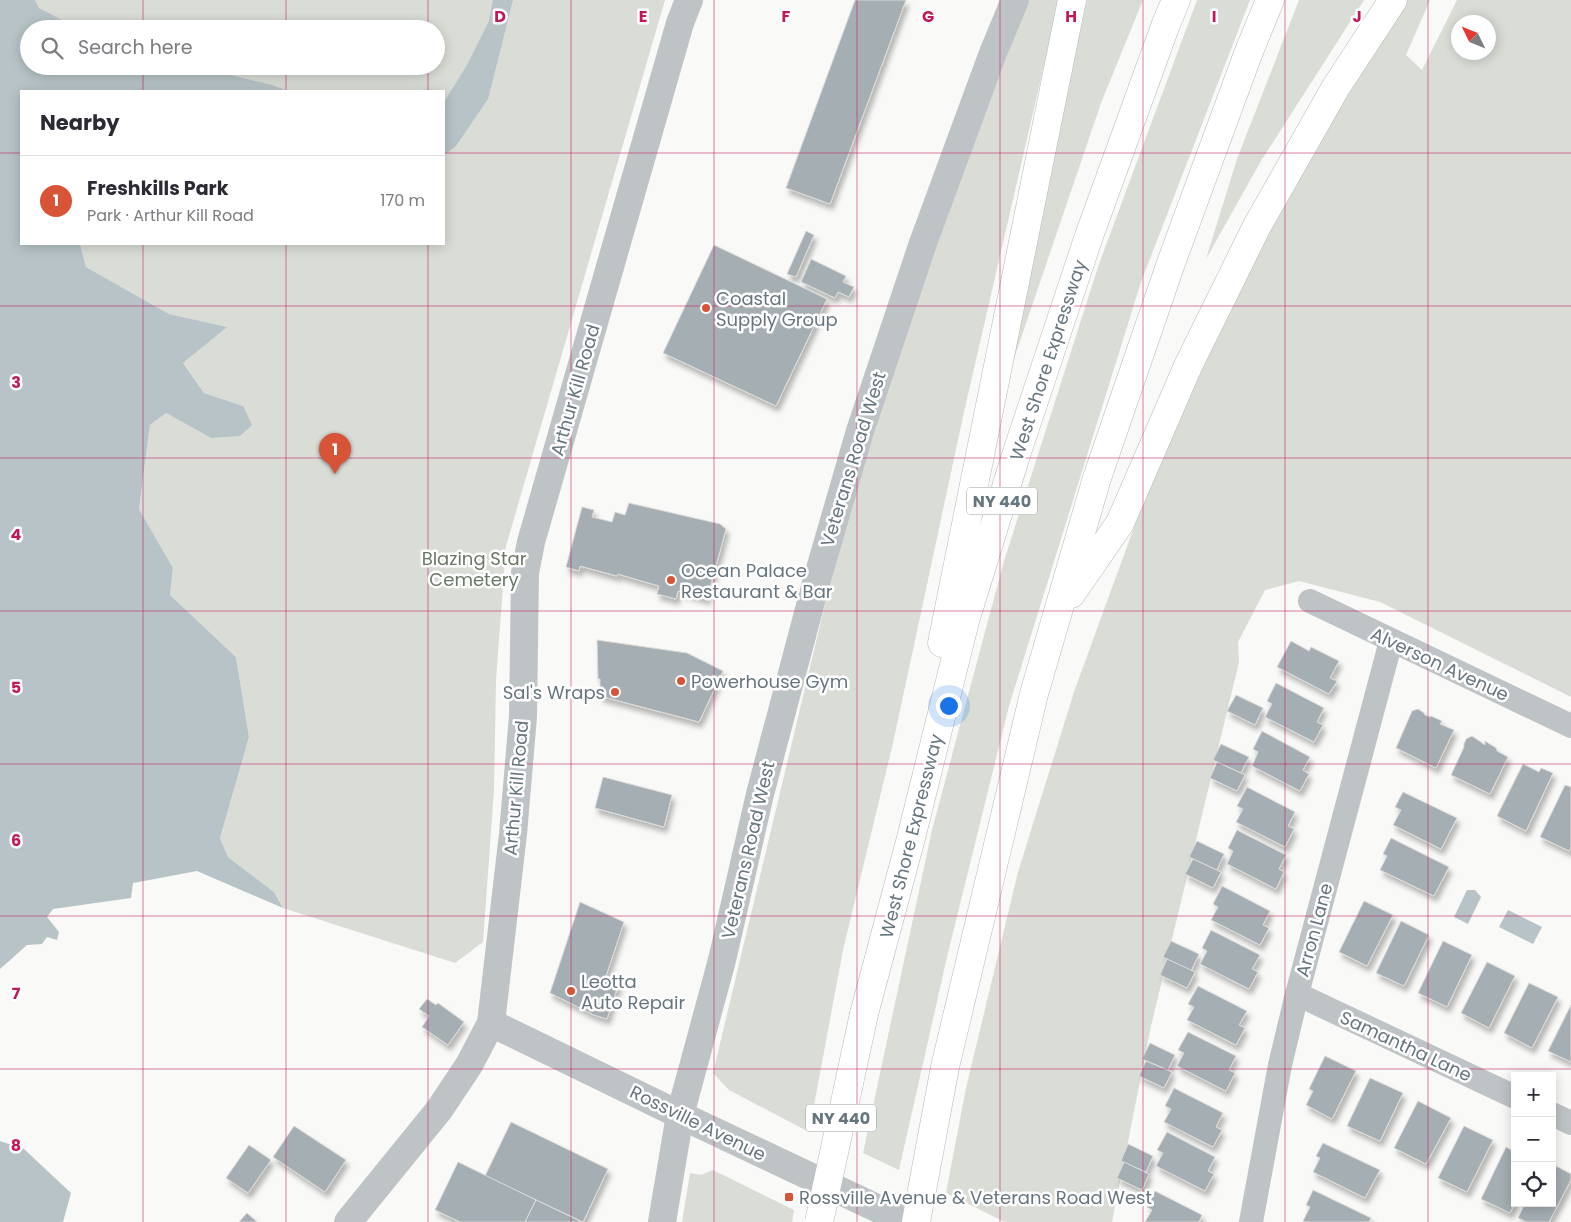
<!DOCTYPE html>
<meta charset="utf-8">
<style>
:root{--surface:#fff;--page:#f2f2f3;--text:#2b2b33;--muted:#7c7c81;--line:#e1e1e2;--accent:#d85438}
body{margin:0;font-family:Poppins,sans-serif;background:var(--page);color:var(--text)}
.controls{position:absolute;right:15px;bottom:15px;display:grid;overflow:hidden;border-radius:0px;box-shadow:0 2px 12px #0003}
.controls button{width:45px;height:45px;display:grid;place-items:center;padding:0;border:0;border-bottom:1px solid var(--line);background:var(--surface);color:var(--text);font:25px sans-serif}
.compass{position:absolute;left:1451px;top:15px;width:45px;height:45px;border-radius:50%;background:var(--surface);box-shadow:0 2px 12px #0003;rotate:313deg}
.you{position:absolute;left:948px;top:705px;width:18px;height:18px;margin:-12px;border:4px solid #fff;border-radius:50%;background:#1a73e8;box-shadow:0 0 0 8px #1a73e833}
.badge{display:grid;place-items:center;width:32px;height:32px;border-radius:50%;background:var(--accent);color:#fff;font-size:16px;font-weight:700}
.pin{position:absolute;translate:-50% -41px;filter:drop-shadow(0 1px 2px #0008)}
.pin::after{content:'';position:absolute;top:26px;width:18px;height:15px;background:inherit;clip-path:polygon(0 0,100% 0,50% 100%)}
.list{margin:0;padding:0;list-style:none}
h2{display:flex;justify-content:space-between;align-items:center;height:65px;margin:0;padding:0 20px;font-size:21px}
h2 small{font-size:16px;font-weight:400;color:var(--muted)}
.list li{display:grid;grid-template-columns:32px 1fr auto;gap:15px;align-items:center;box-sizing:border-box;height:90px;padding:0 20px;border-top:1px solid var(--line)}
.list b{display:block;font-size:19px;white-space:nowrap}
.list p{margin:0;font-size:16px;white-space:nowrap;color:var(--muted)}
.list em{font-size:16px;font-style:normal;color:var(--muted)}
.icon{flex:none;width:28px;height:28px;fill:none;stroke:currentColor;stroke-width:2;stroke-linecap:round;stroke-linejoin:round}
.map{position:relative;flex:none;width:1571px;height:1222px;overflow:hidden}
.search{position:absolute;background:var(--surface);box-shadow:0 2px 12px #0003;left:20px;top:20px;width:425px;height:55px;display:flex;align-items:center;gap:12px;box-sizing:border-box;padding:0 18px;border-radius:28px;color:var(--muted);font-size:19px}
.panel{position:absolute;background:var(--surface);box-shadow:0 2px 12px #0003;left:20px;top:90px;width:425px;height:155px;border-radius:0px}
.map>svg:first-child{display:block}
.green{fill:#d9ddd6;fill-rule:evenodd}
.water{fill:#b7c3c7}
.building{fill:#a5aeb3;stroke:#dbdad9;filter:url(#shadow)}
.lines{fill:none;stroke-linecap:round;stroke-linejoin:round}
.motorway-casing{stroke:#b4b8bb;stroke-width:29}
.minor{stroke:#bec3c6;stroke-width:24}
.tertiary{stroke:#bec3c6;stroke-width:28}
.motorway{stroke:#fff;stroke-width:28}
.motorway-bridge-casing{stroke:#b4b8bb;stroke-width:29;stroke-linecap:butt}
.motorway-bridge{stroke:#fff;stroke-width:28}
.grid{fill:none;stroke:#c2185b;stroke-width:1;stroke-opacity:0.55}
.poi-dot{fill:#d85438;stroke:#fff;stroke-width:2}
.labels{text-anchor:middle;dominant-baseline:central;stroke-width:5;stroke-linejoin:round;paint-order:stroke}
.shield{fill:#fff;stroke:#949fa5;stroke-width:1}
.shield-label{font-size:16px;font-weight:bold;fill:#66767f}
.poi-label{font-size:18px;fill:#66767f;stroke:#fff;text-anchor:start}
.street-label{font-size:18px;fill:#66767f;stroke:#fff}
.park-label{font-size:18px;fill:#697864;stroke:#fff}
.grid-label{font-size:16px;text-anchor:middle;font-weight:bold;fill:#c2185b;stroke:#fff;stroke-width:5;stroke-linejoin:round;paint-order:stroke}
</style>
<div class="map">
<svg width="1571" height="1222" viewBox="0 0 1571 1222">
<defs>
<filter id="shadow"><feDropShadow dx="3" dy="5.5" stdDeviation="2.5" flood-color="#0004"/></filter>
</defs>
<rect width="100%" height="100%" fill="#f9f9f7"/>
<g class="green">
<polygon points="35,0 665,0 506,546 496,680 494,790 483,942 455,963 283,908 274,892 228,857 220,838 249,737 236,657 170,595 173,568 139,509 150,425 166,413 211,438 243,406 204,393 183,363 226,327 169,314 86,267 80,244 444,244 444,91 45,91 41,66 436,66 436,29 39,29 38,8"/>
<polygon points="1028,0 1059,0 964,412 893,743 843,950 809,1132 729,1090 713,1073 827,596 892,361"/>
<polygon points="1087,0 1143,0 1101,103 999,403"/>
<polygon points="1197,0 1250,0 1141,282 1009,706 947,957 899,1170 863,1153 932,830 1004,561 1099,264"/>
<polygon points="1299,0 1364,0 1261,161 1206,259 1237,159"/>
<path d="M1403,0H1430L1406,55L1422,70L1457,0H1571V697L1380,602L1299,581L1265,590L1238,642L1239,662L1151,1026L1112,1222H1005L946,1193L966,1088L1018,872L1075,689L1151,481L1250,266L1353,80ZM1458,22H1488V52H1458Z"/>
<polygon points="713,1170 794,1210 792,1222 682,1222 690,1173 701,1175"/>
</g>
<g class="water">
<polygon points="0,0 35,0 39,8 79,29 29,29 29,66 193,66 272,85 288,91 21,91 21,244 80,244 86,267 169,314 227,327 183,363 204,393 243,406 252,425 240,436 211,438 166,413 150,425 139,509 173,568 170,595 236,657 249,737 220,838 228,857 274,892 283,908 197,871 133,883 131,898 53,909 47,917 59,932 57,940 47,937 42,944 27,945 0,969"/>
<polygon points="493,0 513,0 488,99 456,146 444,155 444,101 446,99 467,65 489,21"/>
<polygon points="1467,890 1475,890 1481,897 1468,924 1454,917"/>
<polygon points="1508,910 1542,927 1533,944 1499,927"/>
<polygon points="0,1141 24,1149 71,1193 63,1222 0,1222"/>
</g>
<g class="building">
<polygon points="855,0 906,0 830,204 786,188"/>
<polygon points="806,231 814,235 796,277 787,274"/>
<polygon points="714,245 827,299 776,406 663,353"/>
<polygon points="811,259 846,276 843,282 854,287 849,297 838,292 835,298 801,282"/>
<polygon points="629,503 720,524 726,529 707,599 678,591 676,599 657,594 659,586 618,574 617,576 580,566 579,571 566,567 582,507 594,510 592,517 612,522 615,512 625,515"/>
<polygon points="597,640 687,653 723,671 699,722 600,696 600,679 598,679"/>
<polygon points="1291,641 1309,651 1311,647 1339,661 1330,678 1337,681 1329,694 1277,667"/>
<polygon points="1276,683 1324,708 1317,722 1323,725 1314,742 1265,717 1272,704 1267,701"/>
<polygon points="1236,695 1263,708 1255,725 1227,711"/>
<polygon points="1418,709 1424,713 1425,715 1430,717 1431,716 1442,721 1440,724 1454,730 1436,768 1396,748 1412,711"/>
<polygon points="1262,731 1310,757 1303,770 1309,774 1300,791 1252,766 1258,752 1253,749"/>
<polygon points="1472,736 1485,745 1485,741 1496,748 1497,751 1508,757 1490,794 1451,775 1464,747 1464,744 1466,739"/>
<polygon points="1221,744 1249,757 1241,773 1213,760"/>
<polygon points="1217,762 1245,775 1237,791 1210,778"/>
<polygon points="1523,764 1539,772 1541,768 1553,773 1526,831 1497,816"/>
<polygon points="603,777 672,795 664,827 595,808"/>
<polygon points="1565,785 1571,787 1571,847 1569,851 1540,837"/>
<polygon points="1247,787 1295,812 1288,826 1294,829 1285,847 1236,822 1243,809 1237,806"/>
<polygon points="1403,792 1457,818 1441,849 1393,825 1401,810 1395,807"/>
<polygon points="1237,830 1286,855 1279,869 1284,872 1276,889 1227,864 1233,851 1228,848"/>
<polygon points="1391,838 1449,867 1434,896 1380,870 1387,856 1383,854"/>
<polygon points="1197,841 1224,854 1217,870 1189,857"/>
<polygon points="1193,859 1221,872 1213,888 1185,874"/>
<polygon points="1222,886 1270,911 1263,925 1269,928 1260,945 1211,920 1218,907 1213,904"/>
<polygon points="1364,901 1393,915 1367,966 1339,952"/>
<polygon points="580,902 624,922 605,979 619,983 607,1019 594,1015 550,993"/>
<polygon points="1401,921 1429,935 1404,986 1376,973"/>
<polygon points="1211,930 1260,955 1252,969 1258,972 1249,989 1200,964 1207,951 1202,948"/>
<polygon points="1171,941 1199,954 1191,971 1163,957"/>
<polygon points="1443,941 1472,955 1447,1007 1418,993"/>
<polygon points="1167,959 1195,972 1187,988 1160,975"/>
<polygon points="1487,962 1515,976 1489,1028 1461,1013"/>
<polygon points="1529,983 1558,997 1532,1048 1504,1033"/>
<polygon points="1198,986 1247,1011 1239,1025 1245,1028 1236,1045 1187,1020 1194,1007 1188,1004"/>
<polygon points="427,999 436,1005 438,1003 464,1022 448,1045 422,1027 429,1016 419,1009"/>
<polygon points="1571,1005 1571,1062 1548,1051"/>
<polygon points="1188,1032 1236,1056 1229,1070 1235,1073 1226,1091 1177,1066 1184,1053 1178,1050"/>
<polygon points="1150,1043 1175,1055 1168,1070 1142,1059"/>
<polygon points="1325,1056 1356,1071 1332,1119 1306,1105 1313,1091 1309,1089"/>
<polygon points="1146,1061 1172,1072 1164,1088 1139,1076"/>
<polygon points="1370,1078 1403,1093 1380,1141 1347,1126"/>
<polygon points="1174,1088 1223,1113 1216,1127 1222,1130 1213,1147 1164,1122 1171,1109 1165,1106"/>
<polygon points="1418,1101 1451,1118 1426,1164 1394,1148"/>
<polygon points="511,1122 608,1169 583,1222 485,1176"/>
<polygon points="294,1126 346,1160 325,1192 273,1157"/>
<polygon points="1464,1126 1493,1140 1467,1192 1438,1178"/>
<polygon points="1167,1132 1215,1157 1208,1171 1214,1174 1205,1191 1156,1166 1163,1153 1157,1150"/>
<polygon points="1323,1143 1380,1170 1365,1198 1313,1172 1320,1158 1316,1156"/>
<polygon points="1128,1144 1153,1156 1146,1172 1121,1161"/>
<polygon points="249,1145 271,1160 248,1193 226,1178"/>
<polygon points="1506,1147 1515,1152 1515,1203 1510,1213 1481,1199"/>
<polygon points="458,1162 536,1200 525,1222 460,1222 435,1210"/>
<polygon points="1124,1162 1149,1174 1142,1190 1117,1178"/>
<polygon points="1552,1166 1556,1168 1556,1166 1571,1174 1571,1180 1549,1222 1527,1222 1518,1218 1525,1203 1552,1203"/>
<polygon points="1313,1190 1371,1218 1369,1222 1306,1222 1303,1221 1310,1207 1306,1205"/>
<polygon points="1155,1191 1202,1215 1199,1222 1145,1222 1152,1210 1147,1207"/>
<polygon points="536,1200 582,1222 525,1222"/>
<polygon points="247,1213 257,1222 239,1222"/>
</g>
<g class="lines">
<defs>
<g id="motorway">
<polyline points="1071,594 1120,523 1188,366 1257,226 1336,87 1393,0"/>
<polyline points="942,643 1072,0"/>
<polyline points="864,1014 911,838 965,621 1017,452 1089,236 1166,24 1176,0"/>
<polyline points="916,1222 945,1067 1034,694 1097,478 1171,263 1248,54 1270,0"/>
</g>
</defs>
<use href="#motorway" class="motorway-casing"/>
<g class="minor">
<polyline points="1310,601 1571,726"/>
<polyline points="1297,994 1515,1097"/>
<polyline points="1552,1114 1571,1123"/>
<polyline points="1251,1222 1280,1065 1297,994 1391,641"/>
</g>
<g class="tertiary">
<polyline points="491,1023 680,1115 906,1222"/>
<polyline points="348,1222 439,1110 469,1065 491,1023 513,834 523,716 525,573 531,542 680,23 689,0"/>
<polyline points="662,1222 680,1115 722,960 760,794 816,583 860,431 923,243 993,53 1015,0"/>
</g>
<use href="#motorway" class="motorway"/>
<defs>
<polyline id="motorway-bridge" points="819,1222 864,1014"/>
</defs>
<use href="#motorway-bridge" class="motorway-bridge-casing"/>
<use href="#motorway-bridge" class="motorway-bridge"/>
</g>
<path class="grid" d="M143,0V29M286,0V29M428,0V29M571,0V1222M714,0V1222M857,0V1222M1000,0V1222M1143,0V1222M1285,0V1222M1428,0V1222M143,66V91M286,66V91M428,66V91M0,153H21M444,153H1571M143,244V1222M286,244V1222M428,244V1222M0,306H1571M0,458H1571M0,611H1571M0,764H1571M0,916H1571M0,1069H1571"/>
<g class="poi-dot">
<circle cx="706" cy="308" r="5"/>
<circle cx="671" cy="580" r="5"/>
<circle cx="681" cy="681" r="5"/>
<circle cx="615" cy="692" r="5"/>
<circle cx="571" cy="991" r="5"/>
<rect x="784" y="1192" width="10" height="10" rx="2.5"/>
</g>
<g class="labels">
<g class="shield">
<rect x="967" y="487.5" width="70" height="27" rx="4"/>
<rect x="806" y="1104.5" width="70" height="27" rx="4"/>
</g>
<g class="shield-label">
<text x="1002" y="501">NY 440</text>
<text x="841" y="1118">NY 440</text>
</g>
<g class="poi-label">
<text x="716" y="298">Coastal<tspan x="716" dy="21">Supply Group</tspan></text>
<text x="681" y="570">Ocean Palace<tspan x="681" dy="21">Restaurant &amp; Bar</tspan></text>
<text x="691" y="681">Powerhouse Gym</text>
<text x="605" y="692" text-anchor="end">Sal's Wraps</text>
<text x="581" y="981">Leotta<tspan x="581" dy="21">Auto Repair</tspan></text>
<text x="799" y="1197">Rossville Avenue &amp; Veterans Road West</text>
</g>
<g class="street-label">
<text transform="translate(1048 360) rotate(-72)">West Shore Expressway</text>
<text transform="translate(575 390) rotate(-74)">Arthur Kill Road</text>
<text transform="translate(853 459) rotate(-73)">Veterans Road West</text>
<text transform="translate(1440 664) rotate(25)">Alverson Avenue</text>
<text transform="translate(516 788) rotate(-85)">Arthur Kill Road</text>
<text transform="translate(911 836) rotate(-76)">West Shore Expressway</text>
<text transform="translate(748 850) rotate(-77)">Veterans Road West</text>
<text transform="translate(1314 930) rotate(-75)">Arron Lane</text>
<text transform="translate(1406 1046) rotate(25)">Samantha Lane</text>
<text transform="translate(698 1123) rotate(26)">Rossville Avenue</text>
</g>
<g class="park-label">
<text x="474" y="558">Blazing Star<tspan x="474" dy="21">Cemetery</tspan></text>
</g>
</g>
<g class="grid-label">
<text x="500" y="22">D</text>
<text x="643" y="22">E</text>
<text x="786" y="22">F</text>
<text x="928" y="22">G</text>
<text x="1071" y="22">H</text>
<text x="1214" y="22">I</text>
<text x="1357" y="22">J</text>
<text x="16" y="388">3</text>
<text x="16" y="540">4</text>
<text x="16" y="693">5</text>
<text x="16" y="846">6</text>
<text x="16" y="999">7</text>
<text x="16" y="1151">8</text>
</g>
</svg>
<div class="controls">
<button>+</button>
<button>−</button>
<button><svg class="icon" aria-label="locate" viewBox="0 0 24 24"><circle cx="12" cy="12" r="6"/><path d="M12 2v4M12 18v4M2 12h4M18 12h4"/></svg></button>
</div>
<svg class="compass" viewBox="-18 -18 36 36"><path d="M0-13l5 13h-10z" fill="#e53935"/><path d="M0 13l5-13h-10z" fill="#7c7c81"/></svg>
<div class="you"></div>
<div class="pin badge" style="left:335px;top:474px">1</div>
<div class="search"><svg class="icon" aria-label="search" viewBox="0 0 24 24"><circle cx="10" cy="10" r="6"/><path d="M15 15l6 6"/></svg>Search here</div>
<section class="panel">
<h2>Nearby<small></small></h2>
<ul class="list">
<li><span class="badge">1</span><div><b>Freshkills Park</b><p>Park · Arthur Kill Road</p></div><em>170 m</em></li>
</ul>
</section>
</div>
